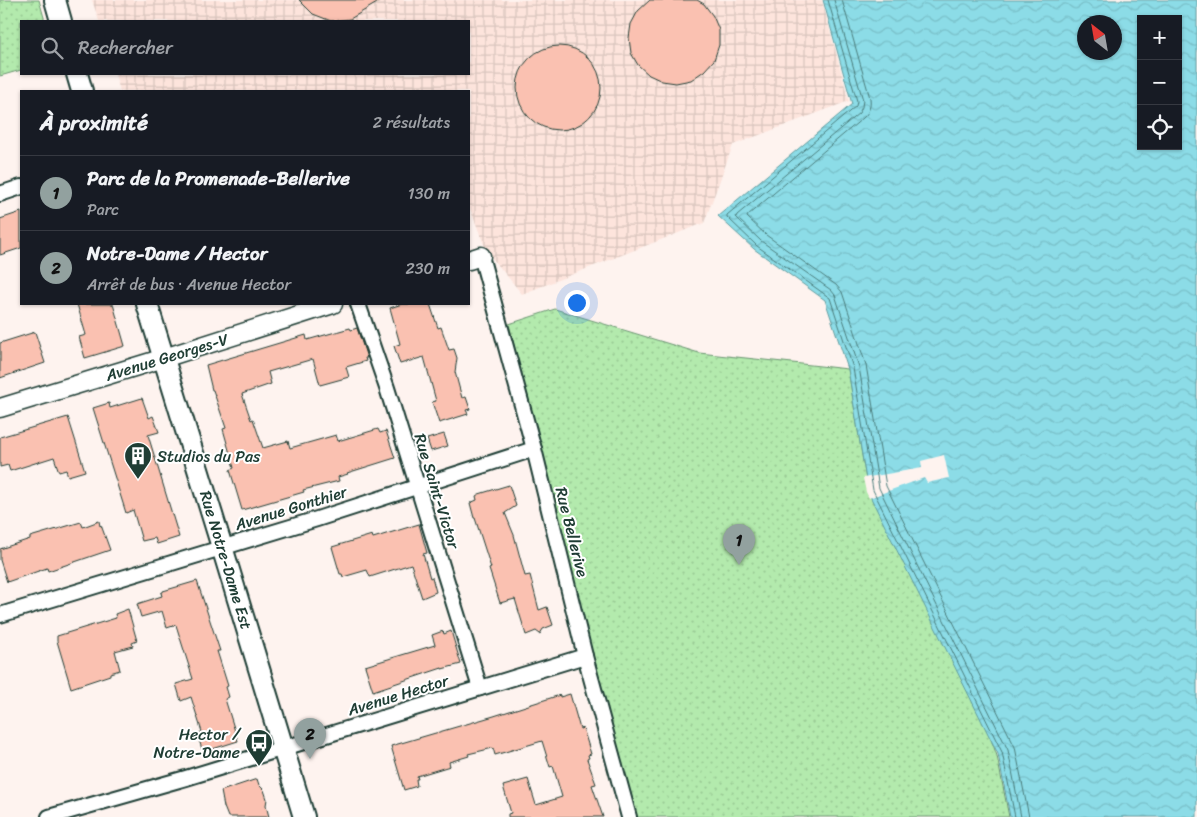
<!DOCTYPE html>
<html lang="fr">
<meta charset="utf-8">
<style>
:root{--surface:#171b24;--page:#20242c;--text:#f1f3f6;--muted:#9ea1a6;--line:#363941;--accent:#92a19f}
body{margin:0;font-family:Sriracha,sans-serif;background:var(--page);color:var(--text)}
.controls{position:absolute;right:15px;top:15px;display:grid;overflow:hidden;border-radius:0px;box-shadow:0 1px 4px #0004}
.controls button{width:45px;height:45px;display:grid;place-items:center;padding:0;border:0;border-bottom:1px solid var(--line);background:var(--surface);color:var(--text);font:25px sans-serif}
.compass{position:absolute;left:1077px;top:15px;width:45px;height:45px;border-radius:50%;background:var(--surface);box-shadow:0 1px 4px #0004;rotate:329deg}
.you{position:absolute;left:576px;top:302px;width:18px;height:18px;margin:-12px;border:4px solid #fff;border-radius:50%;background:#1a73e8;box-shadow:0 0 0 8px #1a73e833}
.badge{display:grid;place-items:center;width:32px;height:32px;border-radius:50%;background:var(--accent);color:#111;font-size:16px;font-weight:700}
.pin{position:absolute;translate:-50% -41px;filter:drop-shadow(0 1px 2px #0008)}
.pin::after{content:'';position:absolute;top:26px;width:18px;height:15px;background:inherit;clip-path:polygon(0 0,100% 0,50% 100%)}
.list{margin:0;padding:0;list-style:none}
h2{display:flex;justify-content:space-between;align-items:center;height:65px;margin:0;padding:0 20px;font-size:21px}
h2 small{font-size:16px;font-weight:400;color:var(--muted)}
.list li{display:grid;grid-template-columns:32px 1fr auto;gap:15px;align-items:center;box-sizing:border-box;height:75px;padding:0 20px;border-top:1px solid var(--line)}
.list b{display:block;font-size:19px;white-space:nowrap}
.list p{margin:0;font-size:16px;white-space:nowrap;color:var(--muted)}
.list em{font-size:16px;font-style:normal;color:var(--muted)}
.icon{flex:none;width:28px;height:28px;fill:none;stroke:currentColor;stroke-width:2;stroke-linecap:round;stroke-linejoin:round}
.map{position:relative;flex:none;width:1197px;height:817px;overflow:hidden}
.search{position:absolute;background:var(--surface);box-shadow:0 1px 4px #0004;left:20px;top:20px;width:450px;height:55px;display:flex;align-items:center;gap:12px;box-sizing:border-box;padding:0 18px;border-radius:0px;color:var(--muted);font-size:19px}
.panel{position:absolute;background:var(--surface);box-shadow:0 1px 4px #0004;left:20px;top:90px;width:450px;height:215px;border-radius:0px}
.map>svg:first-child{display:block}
.industrial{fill:url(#industrial-grid)}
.grass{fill:url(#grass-dots);stroke:#699470}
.water{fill:url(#water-waves);stroke:#609c9f;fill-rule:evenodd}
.pier{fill:#fef3ef}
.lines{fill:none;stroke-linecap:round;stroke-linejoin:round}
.shore{stroke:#4b7d7c;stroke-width:1}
.building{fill:#fac1b1;stroke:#1f3d34}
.minor-casing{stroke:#1f3d34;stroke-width:18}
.tertiary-casing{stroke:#1f3d34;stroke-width:21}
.secondary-casing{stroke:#1f3d34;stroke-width:24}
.minor{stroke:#fff;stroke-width:14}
.tertiary{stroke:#fff;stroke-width:18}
.secondary{stroke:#fff;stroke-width:20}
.labels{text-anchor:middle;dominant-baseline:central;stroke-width:4;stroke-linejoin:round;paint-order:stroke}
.street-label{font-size:16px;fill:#1f3d34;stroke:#fff}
.poi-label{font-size:16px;fill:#1f3d34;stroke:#fff;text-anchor:start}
</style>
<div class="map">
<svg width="1197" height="817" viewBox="0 0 1197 817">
<defs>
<pattern id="industrial-grid" width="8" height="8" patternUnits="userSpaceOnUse" patternTransform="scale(1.25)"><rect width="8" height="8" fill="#fde4dc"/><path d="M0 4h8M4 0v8" fill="none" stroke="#d8c4bd"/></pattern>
<pattern id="grass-dots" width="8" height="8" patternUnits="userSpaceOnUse" patternTransform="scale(1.25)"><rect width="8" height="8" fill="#b3eaad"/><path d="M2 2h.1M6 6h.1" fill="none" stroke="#9aca95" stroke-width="1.8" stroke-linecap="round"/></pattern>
<pattern id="water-waves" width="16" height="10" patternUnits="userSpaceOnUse" patternTransform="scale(1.25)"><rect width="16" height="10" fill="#8cdce7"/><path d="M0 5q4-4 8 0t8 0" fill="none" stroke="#78bec7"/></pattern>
</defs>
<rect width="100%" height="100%" fill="#fef3ef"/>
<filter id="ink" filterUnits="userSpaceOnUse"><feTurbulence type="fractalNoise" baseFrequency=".02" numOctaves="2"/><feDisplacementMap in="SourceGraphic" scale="10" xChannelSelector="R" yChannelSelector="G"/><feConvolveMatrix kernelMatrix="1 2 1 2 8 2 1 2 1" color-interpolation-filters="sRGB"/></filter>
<g filter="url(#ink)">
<polygon class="industrial" points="92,0 822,0 849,101 733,145 704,223 522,294 487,252 469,206 469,91 120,91 115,74 469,74 469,21 99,21"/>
<g class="grass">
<polygon points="0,0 39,0 45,21 21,21 21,70 0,76"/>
<polygon points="555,309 699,353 848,369 868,492 956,638 997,756 1009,817 634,817 588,653 509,324"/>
</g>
<path class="water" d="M823,0H1197V817H1010L998,754L868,492L848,369L825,300L754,249L718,216L852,104ZM1141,19H1178V146H1141ZM1084,22H1114V52H1084Z"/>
<polygon class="pier" points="944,455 949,478 927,483 924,478 869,498 866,492 863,478 922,468 921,461"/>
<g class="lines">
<g class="shore">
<polyline points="828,0 857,101 856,106 727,215 727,217 757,246 830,298 853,368 873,490 1002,752 1015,817"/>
<polyline points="834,0 863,100 862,107 859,113 737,215 736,217 761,241 831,290 835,295 859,367 879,488 1008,750 1021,817"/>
<path d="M842,0L870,98C871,106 869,113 863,118L748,215L747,217L766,235L836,285L842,292L866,365L886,486L1015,747L1029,817"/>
</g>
</g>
<g class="building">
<polygon points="299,0 382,0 350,19 331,21 313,14"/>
<polygon points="650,0 697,0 704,4 713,16 719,30 719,45 714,60 704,71 691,80 676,83 662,81 649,75 638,65 631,53 629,38 631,24 638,11"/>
<circle cx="559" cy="88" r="42"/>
<polygon points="21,212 21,248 0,255 0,219"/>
<polygon points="77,304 113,304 125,346 85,358 79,337 86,335"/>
<polygon points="402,304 430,304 438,328 441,327 449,350 454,349 457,358 455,372 462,398 466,397 470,409 466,410 468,414 439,423 432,402 436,401 424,357 400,364 394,346 400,344 390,308"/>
<polygon points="350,328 351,330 357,328 367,358 365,358 366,361 346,367 349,377 320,385 313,359 268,372 271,384 242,394 251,420 253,419 263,448 288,441 290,448 336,435 338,441 378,429 380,433 386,431 395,458 347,473 348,474 338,477 339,481 303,490 304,492 242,510 230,470 234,468 223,429 226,428 213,390 212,390 206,365 306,335 307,340"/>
<polygon points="35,332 45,363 0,378 0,343"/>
<polygon points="142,398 149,418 153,416 159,432 148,435 179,537 157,544 155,538 142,541 133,510 126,513 93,408 109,403 110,408"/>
<polygon points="68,417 85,471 68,476 66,470 59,472 54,457 10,471 8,465 0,467 0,437"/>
<polygon points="444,434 448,446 431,451 427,439"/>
<polygon points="509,485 516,506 505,513 514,535 525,576 530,575 539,610 547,607 553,625 543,629 540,634 536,631 526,635 515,599 500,603 489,569 491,568 475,518 474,518 470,503 477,500 476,496 479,494"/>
<polygon points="99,521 100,526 101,525 110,550 48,571 47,568 7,582 0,560 0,549 30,539 30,537 81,522 83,527"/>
<polygon points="419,524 427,553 423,554 430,578 432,577 436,592 422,598 411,564 370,577 367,570 343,577 342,574 340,574 332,547 372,535 373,538"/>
<polygon points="197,581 220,651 217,651 228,686 226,687 229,697 225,699 238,741 203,752 197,734 202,732 191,697 181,701 176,684 193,679 176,625 167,628 162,611 141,617 137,604 162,596 161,593 163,592 163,591"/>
<polygon points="128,609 137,641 132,643 133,646 115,651 120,670 110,673 110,675 71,688 57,641 57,636 116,618 115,614"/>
<polygon points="443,631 444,634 451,631 461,664 442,669 442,668 373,691 365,666 435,645 432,635"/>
<polygon points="570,694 580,729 583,728 591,754 588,755 589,758 587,759 596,784 592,785 603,817 508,817 508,814 511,813 503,786 528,779 536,805 562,797 553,766 550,767 542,741 495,755 493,748 468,754 469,756 449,762 450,766 417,776 418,779 416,779 417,786 404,790 391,746 494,716 560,695 560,697"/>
<polygon points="257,779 259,785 264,790 267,799 266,805 269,817 228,817 224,807 221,791"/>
</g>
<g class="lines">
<defs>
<g id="minor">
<polyline points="0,194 21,187"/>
<polyline points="481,256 534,449 585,656 629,817"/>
<polyline points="358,304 387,388 480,688"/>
<polyline points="0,615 317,519 534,449"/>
<polyline points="49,817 186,778 585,656"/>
</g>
<g id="tertiary">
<polyline points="469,260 481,256"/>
<polyline points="0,408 164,358 333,304"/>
</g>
<g id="secondary">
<polyline points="55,0 61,21"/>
<polyline points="77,74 82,91"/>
<polyline points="147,304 222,547 304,817"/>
</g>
</defs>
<use href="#minor" class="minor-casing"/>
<use href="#tertiary" class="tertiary-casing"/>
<use href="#secondary" class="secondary-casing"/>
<use href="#minor" class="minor"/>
<use href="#tertiary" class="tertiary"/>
<use href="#secondary" class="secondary"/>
</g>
</g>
<defs>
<symbol id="building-pin" viewBox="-11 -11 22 30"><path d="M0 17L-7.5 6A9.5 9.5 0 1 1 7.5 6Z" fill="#1f3d34" stroke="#fff"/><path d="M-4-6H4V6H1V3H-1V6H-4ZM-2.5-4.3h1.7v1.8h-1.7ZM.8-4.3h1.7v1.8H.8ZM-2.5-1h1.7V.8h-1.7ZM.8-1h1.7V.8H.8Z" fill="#fff"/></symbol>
<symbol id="bus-pin" viewBox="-11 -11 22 30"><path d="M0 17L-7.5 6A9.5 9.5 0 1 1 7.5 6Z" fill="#1f3d34" stroke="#fff"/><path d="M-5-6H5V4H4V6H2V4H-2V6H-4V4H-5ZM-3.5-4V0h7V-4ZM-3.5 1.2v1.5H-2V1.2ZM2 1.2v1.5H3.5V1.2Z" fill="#fff"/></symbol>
</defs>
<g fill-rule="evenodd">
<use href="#building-pin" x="122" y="440" width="32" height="43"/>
<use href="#bus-pin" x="243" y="727" width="32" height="43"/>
</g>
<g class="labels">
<g class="street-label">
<text transform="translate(167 357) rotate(-17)">Avenue Georges-V</text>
<text transform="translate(437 491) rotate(73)">Rue Saint-Victor</text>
<text transform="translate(291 508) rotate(-17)">Avenue Gonthier</text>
<text transform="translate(572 532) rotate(76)">Rue Bellerive</text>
<text transform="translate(226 560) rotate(73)">Rue Notre-Dame Est</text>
<text transform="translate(398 695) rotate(-17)">Avenue Hector</text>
</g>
<g class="poi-label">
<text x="157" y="456">Studios du Pas</text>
<text x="240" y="734" text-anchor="end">Hector /<tspan x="240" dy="18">Notre-Dame</tspan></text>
</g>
</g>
</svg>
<div class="controls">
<button>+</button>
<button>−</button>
<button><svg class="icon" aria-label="locate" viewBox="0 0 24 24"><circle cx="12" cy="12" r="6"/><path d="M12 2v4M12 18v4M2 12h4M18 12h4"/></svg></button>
</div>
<svg class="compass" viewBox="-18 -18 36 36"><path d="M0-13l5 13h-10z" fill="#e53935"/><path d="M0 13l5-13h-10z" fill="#9ea1a6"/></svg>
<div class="you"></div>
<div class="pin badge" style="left:739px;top:565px">1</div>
<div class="pin badge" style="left:310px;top:759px">2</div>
<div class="search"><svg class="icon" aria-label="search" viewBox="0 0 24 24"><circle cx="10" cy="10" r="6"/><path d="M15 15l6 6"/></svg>Rechercher</div>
<section class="panel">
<h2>À proximité<small>2 résultats</small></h2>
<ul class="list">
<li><span class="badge">1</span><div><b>Parc de la Promenade-Bellerive</b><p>Parc</p></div><em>130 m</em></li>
<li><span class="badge">2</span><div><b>Notre-Dame / Hector</b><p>Arrêt de bus · Avenue Hector</p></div><em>230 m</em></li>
</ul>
</section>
</div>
